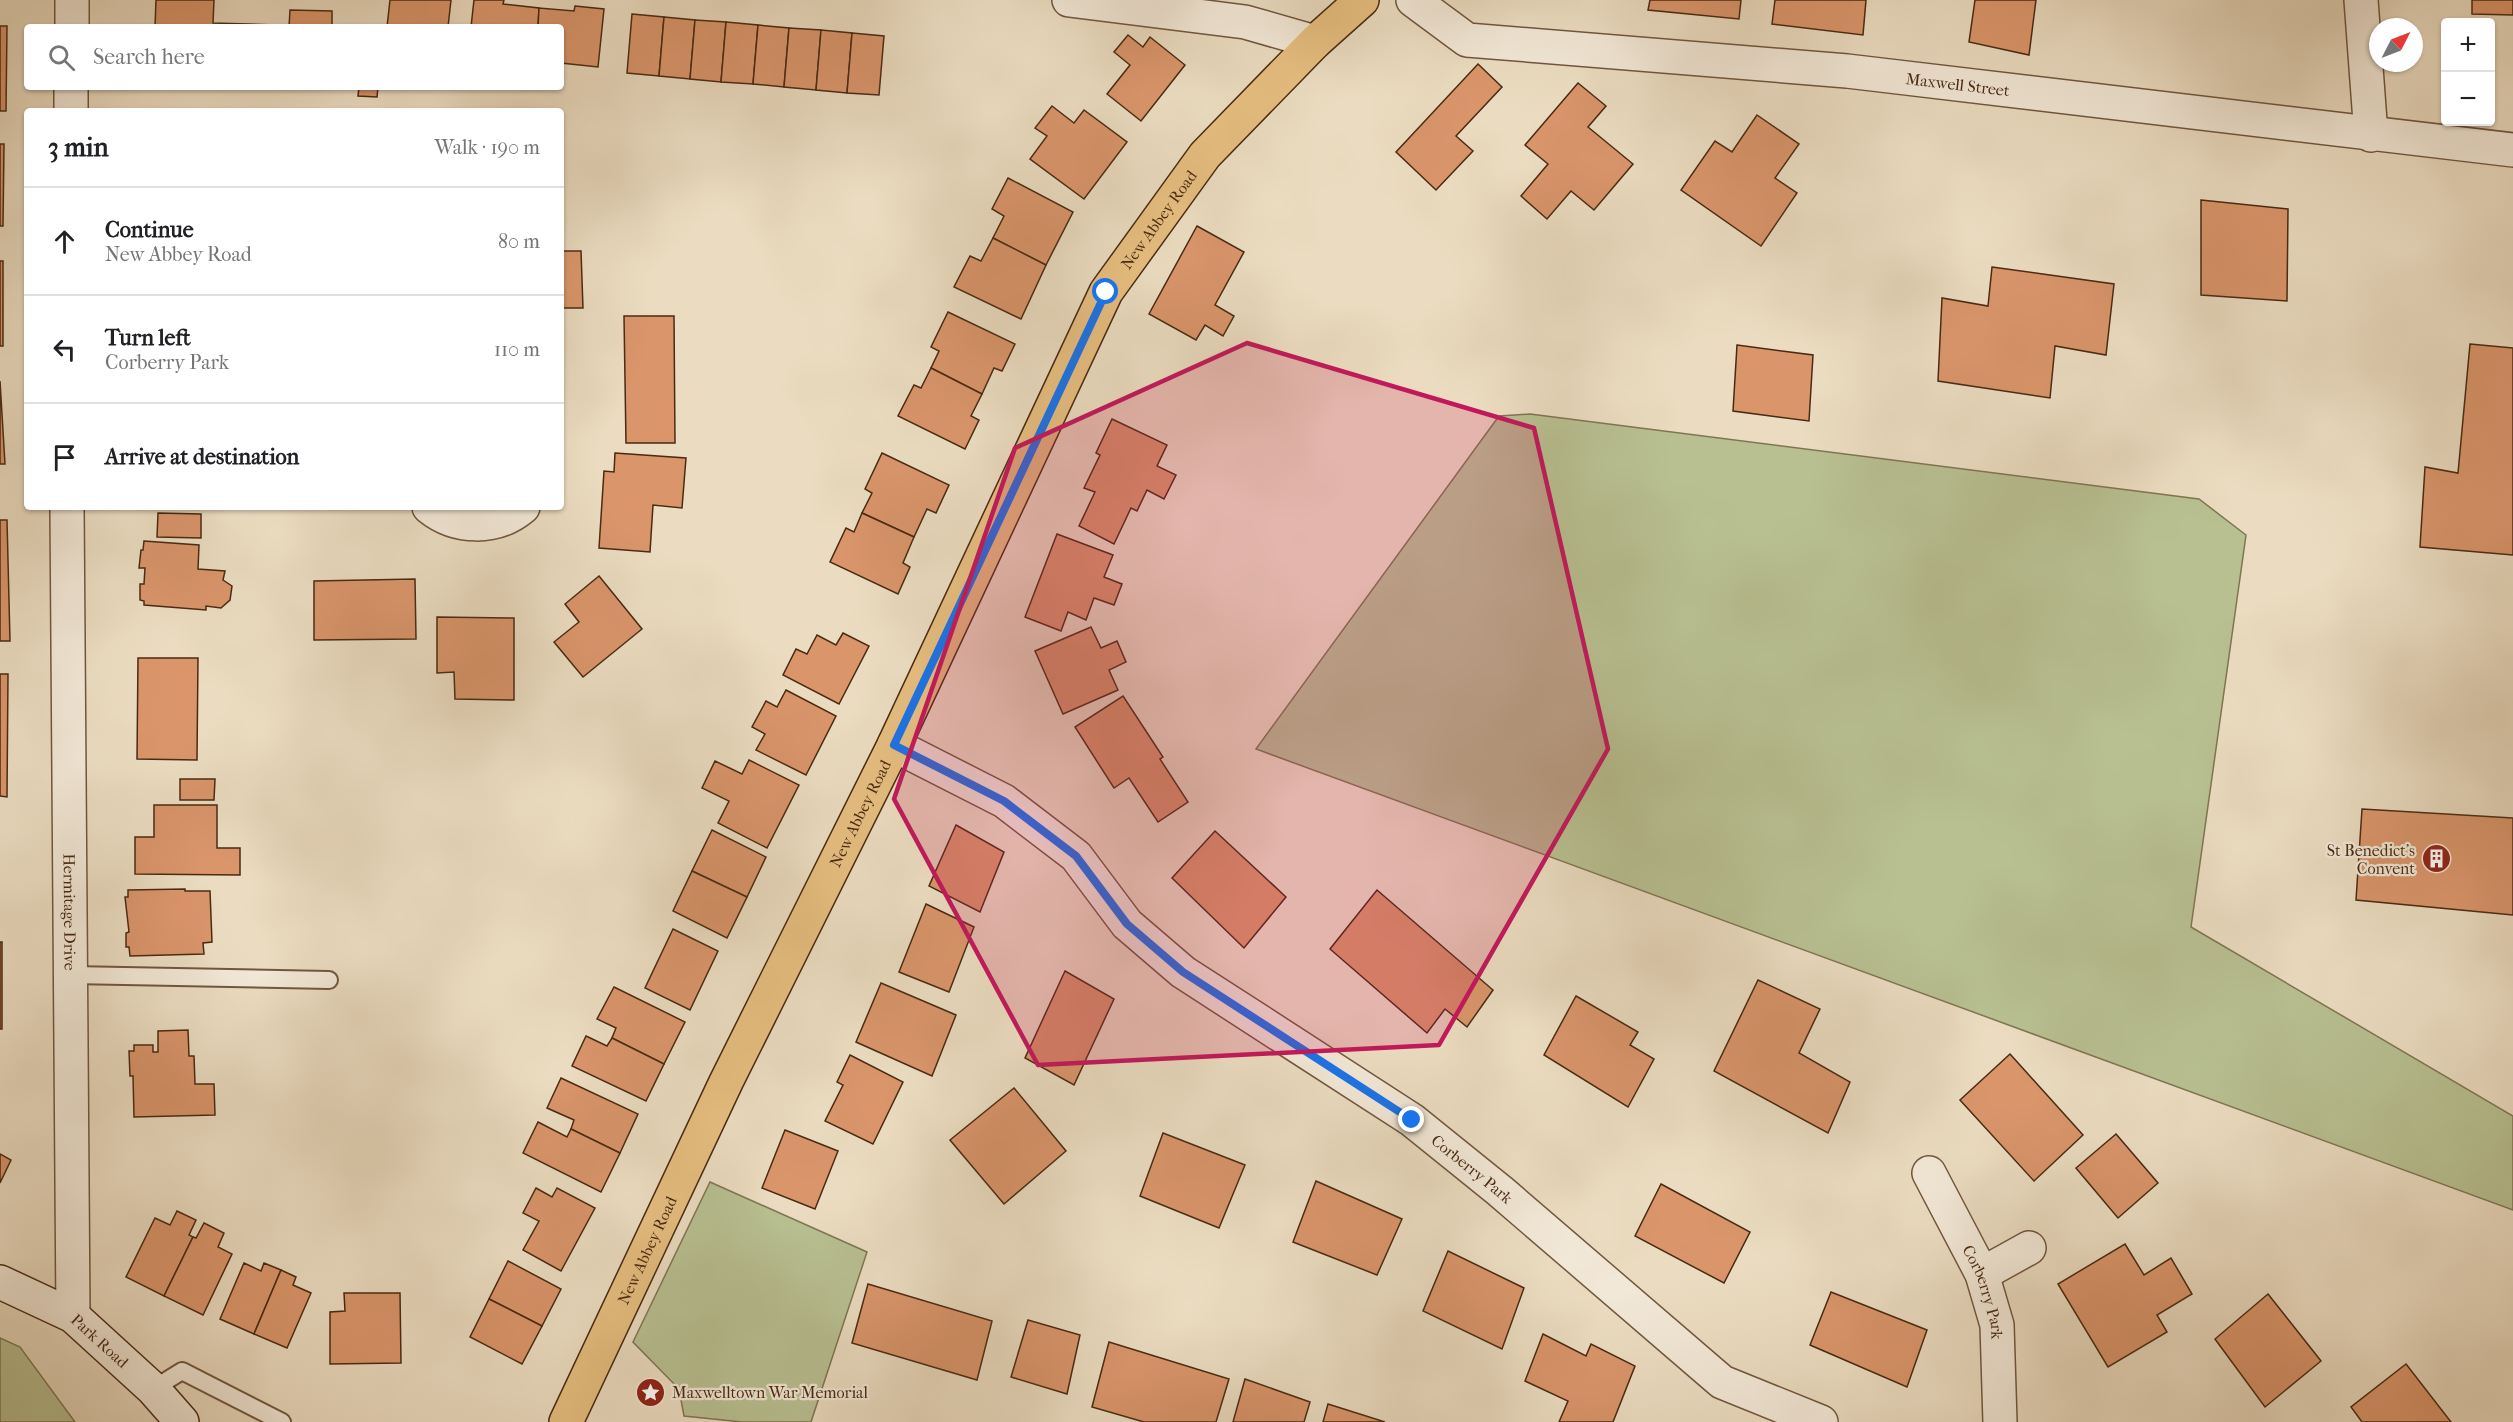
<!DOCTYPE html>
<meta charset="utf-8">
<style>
:root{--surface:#fff;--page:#f2f2f2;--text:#202124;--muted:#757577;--line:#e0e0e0}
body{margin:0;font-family:"IM FELL French Canon",serif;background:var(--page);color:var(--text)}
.controls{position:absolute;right:18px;top:18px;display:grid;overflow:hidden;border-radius:6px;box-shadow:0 2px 4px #0004}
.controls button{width:54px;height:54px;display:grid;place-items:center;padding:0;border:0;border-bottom:2px solid var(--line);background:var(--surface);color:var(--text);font:30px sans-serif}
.compass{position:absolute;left:2369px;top:18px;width:54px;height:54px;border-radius:50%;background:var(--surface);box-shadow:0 2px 4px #0004;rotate:48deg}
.stop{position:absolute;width:18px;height:18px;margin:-14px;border:4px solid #1a73e8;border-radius:50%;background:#fff}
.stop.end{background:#1a73e8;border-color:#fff;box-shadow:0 2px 6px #0008}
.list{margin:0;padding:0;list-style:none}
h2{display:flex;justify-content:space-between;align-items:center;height:78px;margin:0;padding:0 24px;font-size:26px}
h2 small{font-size:20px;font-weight:400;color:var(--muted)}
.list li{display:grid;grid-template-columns:39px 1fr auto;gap:18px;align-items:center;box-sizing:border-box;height:108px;padding:0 24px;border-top:2px solid var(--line)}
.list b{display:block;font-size:22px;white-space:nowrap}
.list p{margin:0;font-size:20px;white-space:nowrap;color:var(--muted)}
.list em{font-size:20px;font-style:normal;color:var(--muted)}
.icon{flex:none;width:33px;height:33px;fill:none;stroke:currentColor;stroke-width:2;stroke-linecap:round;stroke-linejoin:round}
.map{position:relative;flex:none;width:2513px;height:1422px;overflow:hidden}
.search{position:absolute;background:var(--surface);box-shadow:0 2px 4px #0004;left:24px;top:24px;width:540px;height:66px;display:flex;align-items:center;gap:15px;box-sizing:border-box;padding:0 21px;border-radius:6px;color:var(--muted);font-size:22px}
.panel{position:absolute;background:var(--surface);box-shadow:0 2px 4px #0004;left:24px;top:108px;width:540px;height:402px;border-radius:6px}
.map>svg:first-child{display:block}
.green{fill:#b8c092;stroke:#807552;stroke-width:1.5}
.building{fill:#da956b;stroke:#492a13;stroke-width:1.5}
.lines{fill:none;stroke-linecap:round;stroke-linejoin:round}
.lane-casing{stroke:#72563e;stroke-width:20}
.street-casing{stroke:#72563e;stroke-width:36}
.secondary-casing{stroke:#492a13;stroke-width:36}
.primary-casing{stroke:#492a13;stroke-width:36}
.lane{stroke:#f2e8d7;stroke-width:16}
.street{stroke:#f2e8d7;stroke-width:33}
.secondary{stroke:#f2e8d7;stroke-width:33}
.primary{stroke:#e6be80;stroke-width:33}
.route{stroke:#1a73e8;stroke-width:8}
.marked{fill:#c2185b;fill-opacity:0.2;stroke:#c2185b;stroke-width:4.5;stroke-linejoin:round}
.labels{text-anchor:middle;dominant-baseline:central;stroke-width:4.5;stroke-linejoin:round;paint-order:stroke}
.street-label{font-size:16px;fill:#492a13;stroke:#f2e8d7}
.poi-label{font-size:16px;fill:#492a13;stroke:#f2e8d7;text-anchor:end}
</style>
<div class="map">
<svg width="2513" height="1422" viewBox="0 0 2513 1422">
<rect width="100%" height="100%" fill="#ebdcc1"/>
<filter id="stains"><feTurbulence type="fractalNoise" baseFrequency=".00333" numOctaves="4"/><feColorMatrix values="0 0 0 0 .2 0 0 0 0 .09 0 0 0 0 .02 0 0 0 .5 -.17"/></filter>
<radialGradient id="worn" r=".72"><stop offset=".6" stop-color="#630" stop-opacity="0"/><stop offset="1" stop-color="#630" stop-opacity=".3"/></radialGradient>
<g class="green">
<polygon points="1530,414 2199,499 2246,535 2191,927 2513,1116 2513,1210 1256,749 1499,416"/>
<polygon points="710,1182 867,1252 811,1422 742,1422 684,1416 679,1389 633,1342"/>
<polygon points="0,1338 20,1347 75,1422 0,1422"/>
</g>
<g class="building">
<polygon points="156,0 214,0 213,23 276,25 276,27 155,27"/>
<polygon points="390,0 451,0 448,27 387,27"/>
<polygon points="474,0 504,0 503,4 539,8 538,27 471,27"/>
<polygon points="1650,0 1741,0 1739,19 1648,10"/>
<polygon points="1775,0 1866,0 1863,35 1772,24"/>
<polygon points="1975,0 2036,0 2029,55 1969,42"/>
<polygon points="2472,0 2513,0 2513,15 2472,14"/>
<polygon points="575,6 604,9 598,67 561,63 561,27 538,27 539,8 574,11"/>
<polygon points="290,10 332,11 332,27 289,27"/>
<polygon points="632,14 664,17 659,76 627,73"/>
<polygon points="664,17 695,20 690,79 659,76"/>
<polygon points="695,20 726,22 721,82 690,79"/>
<polygon points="726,22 758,25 753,84 721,82"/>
<polygon points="758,25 789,28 784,87 753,84"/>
<polygon points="0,26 7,26 6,111 0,111"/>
<polygon points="789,28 821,30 816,90 784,87"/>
<polygon points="821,30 852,33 847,93 816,90"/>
<polygon points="852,33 884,36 879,95 847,93"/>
<polygon points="1128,35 1143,47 1150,37 1185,65 1141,121 1107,94 1130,65 1114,52"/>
<polygon points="1478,64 1502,87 1456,136 1473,151 1436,190 1396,152"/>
<polygon points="1578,83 1606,106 1588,127 1633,164 1594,210 1571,191 1547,219 1521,196 1548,164 1525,145"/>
<polygon points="359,87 378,87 377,97 358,96"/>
<polygon points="1052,106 1074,123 1084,110 1127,142 1084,199 1030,159 1047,136 1035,128"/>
<polygon points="1757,115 1799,144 1775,178 1797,193 1761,246 1681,190 1715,141 1732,152"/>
<polygon points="0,144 4,144 3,226 0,226"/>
<polygon points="1008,178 1073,212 1046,265 993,238 1004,216 992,209"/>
<polygon points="2201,200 2288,209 2287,301 2201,295"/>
<polygon points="1197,226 1244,252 1215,305 1234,316 1223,336 1205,325 1196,340 1149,314"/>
<polygon points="993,238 1046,265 1021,319 954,287 970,256 981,261"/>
<polygon points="561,251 581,251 583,308 561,308"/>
<rect x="0" y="261" width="3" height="85"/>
<polygon points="1992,267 2114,284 2106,355 2055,346 2050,398 1938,381 1942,298 1988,306"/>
<polygon points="948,312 1015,344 1002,371 994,368 982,394 931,368 939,351 931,347"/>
<polygon points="624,316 674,316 675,443 626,443"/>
<polygon points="2470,344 2513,348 2513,555 2420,547 2425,467 2458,473"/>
<polygon points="1737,345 1813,355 1809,421 1733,411"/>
<polygon points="931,368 982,394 971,416 979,420 965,449 898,416 914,385 921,388"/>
<polygon points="0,381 5,464 0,464"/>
<polygon points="1112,419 1167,445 1157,466 1176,475 1164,499 1147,490 1137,511 1131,508 1114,544 1079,526 1095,492 1084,488 1100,455 1096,453"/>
<polygon points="615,453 686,458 682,508 653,505 650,552 599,548 604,471 614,472"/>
<polygon points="882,453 949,485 936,513 927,509 914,537 862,513 872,493 865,489"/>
<polygon points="158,513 201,514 201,538 157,537"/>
<polygon points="862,513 914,537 903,563 910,567 898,594 830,562 846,528 854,532"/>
<polygon points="0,520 7,520 10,641 0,641"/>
<polygon points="1057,534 1113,555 1104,577 1122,584 1114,605 1094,598 1086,620 1068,612 1061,631 1025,617"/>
<polygon points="144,541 199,545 198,569 225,571 223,580 232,586 230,600 221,608 206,606 206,610 144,605 144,601 140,600 140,584 144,584 145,568 139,568 141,550 143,550"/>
<polygon points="599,576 642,629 583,677 554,642 579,622 565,604"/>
<polygon points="415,579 416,639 314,640 314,581"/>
<polygon points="437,617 514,618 514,700 455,699 454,672 437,673"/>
<polygon points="1091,627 1101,648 1117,641 1126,662 1109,670 1118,690 1063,714 1035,651"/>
<polygon points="843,633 869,646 839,704 783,675 796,649 807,654 817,635 836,645"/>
<polygon points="138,658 198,658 197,760 137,759"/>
<polygon points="0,674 8,674 7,797 0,796"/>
<polygon points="786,690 836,716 806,775 756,750 765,734 752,727 766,701 777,707"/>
<polygon points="1123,696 1163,757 1160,759 1188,802 1158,822 1129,778 1114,788 1075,727"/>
<polygon points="749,760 799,785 767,848 718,823 729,801 702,788 715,761 742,774"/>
<polygon points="180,779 215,779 214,800 180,800"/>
<polygon points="154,805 217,805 217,848 240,848 240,875 135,874 135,837 154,837"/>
<polygon points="2362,809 2513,818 2513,915 2356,900"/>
<polygon points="956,825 1004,852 980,912 929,886"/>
<polygon points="712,830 766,857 747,897 692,871"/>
<polygon points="1215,831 1286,897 1244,948 1172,878"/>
<polygon points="692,871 747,897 727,938 673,911"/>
<polygon points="185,889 185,891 210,891 212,942 203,943 204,954 130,956 129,947 126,947 126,933 129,932 125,897 128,897 128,890"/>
<polygon points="1377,890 1493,990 1467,1027 1445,1009 1427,1033 1330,949"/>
<polygon points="926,904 974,927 949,992 899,972"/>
<polygon points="673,929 718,951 690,1010 645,988"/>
<rect x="0" y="942" width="2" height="87"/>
<polygon points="1065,971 1114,999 1074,1085 1025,1058"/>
<polygon points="1758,980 1820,1009 1799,1053 1850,1082 1828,1133 1714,1071"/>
<polygon points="881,983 956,1015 932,1076 856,1042"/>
<polygon points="614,987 685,1022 664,1064 612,1038 616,1028 597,1019"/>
<polygon points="1576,996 1638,1032 1630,1045 1654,1059 1628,1107 1544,1055"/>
<polygon points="188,1030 189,1056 194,1056 195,1084 214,1084 215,1115 134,1117 133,1076 130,1076 129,1051 134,1051 134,1045 153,1045 153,1052 158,1052 158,1031"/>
<polygon points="586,1036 607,1046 612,1038 664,1064 646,1101 572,1066"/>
<polygon points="2010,1054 2083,1135 2034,1181 1960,1100"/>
<polygon points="850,1055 903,1082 873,1144 825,1121 843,1085 837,1082"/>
<polygon points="561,1078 638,1114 620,1153 571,1129 574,1120 547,1108"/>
<polygon points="1014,1088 1066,1151 1004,1204 950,1140"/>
<polygon points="538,1122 567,1137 571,1129 620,1153 601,1192 523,1153"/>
<polygon points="785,1130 838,1151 815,1209 762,1188"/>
<polygon points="1163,1133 1245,1165 1219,1228 1140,1196"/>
<polygon points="2116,1134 2158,1183 2118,1218 2076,1168"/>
<polygon points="0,1154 11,1160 0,1183"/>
<polygon points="1316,1181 1402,1219 1377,1275 1293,1242"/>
<polygon points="1661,1184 1750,1232 1724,1283 1635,1236"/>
<polygon points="536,1188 552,1197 557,1188 595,1208 561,1271 523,1250 539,1221 523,1213"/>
<polygon points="177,1211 196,1220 189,1235 193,1237 164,1296 126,1277 155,1218 170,1225"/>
<polygon points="204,1223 224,1233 218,1247 232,1254 203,1315 164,1296 193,1237 196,1238"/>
<polygon points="2125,1244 2144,1275 2171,1258 2192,1294 2157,1315 2167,1332 2108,1367 2058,1284"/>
<polygon points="1448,1251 1524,1288 1502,1349 1423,1311"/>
<polygon points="508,1261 561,1289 542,1326 489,1299"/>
<polygon points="244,1263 261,1271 264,1263 281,1270 254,1334 220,1319"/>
<polygon points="281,1270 296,1277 293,1285 311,1293 287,1348 254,1334"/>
<polygon points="868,1284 992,1321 977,1380 852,1343"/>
<polygon points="1831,1292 1927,1330 1907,1387 1810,1345"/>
<polygon points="344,1293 400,1293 401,1363 330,1364 330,1312 345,1311"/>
<polygon points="2268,1294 2321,1361 2265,1407 2215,1339"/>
<polygon points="489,1299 542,1326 522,1364 470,1337"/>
<polygon points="1028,1320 1080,1335 1067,1394 1011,1377"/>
<polygon points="1543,1334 1586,1356 1591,1344 1635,1366 1613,1422 1559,1422 1568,1401 1525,1381"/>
<polygon points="1109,1342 1229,1379 1216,1422 1144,1422 1092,1407"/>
<polygon points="2406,1364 2451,1422 2362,1422 2351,1407"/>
<polygon points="1245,1379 1310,1402 1304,1422 1233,1422"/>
<polygon points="1328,1404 1385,1422 1323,1422"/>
</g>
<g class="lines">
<defs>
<g id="lane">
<polyline points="71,975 329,980"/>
<polyline points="153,1389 182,1371 282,1422"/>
</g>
<g id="street">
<polyline points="1069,0 1245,22 1315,42"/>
<path id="s1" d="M1413,0L1467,40L1847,71L2513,150"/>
<polyline points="2361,0 2371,135"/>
<polyline points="72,27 72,0"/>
<polyline points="71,111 71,87"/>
<path id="s2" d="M67,507L73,1316"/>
<path d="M429,507C456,529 496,530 523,507"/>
<path id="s3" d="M894,745L1004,801L1076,856L1127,924L1183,972L1412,1120L1500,1191L1722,1382L1821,1422"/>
<path id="s4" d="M1929,1173L1982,1274L1997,1325L2000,1422"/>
<polyline points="1982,1274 2029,1248"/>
</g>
<g id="secondary">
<path id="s5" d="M0,1282L73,1316L153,1389L182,1422"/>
</g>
<g id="primary">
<path id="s6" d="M566,1422L726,1082L894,745L1106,292L1205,155L1315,42L1362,0"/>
</g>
</defs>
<use href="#lane" class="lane-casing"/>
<use href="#street" class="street-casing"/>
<use href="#secondary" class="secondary-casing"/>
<use href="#primary" class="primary-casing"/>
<use href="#lane" class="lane"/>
<use href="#street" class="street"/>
<use href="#secondary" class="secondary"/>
<use href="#primary" class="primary"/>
</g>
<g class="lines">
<polyline class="route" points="1106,292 894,745 1004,801 1076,856 1127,924 1183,972 1412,1120"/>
</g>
<path class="marked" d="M1247,343L1534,428L1608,749L1439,1045L1038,1065L894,799L1015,448Z"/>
<defs>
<symbol id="building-disc" viewBox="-11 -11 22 22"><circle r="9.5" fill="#8f2418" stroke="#f2e8d7"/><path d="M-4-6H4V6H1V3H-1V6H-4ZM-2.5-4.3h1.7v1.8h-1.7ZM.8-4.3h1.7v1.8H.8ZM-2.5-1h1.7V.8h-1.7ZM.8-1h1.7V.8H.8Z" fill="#fff"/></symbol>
<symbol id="sight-disc" viewBox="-11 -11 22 22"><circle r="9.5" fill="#8f2418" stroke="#f2e8d7"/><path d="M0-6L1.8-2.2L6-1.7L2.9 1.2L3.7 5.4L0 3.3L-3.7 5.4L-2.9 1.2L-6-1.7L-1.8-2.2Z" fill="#fff"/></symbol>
</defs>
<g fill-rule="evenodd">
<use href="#building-disc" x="2420" y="842" width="33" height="33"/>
<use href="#sight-disc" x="634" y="1376" width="33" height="33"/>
</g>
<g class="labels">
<g class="street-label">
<text stroke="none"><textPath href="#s1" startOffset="560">Maxwell Street</textPath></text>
<text stroke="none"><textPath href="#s6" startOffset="1342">New Abbey Road</textPath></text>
<text stroke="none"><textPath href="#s6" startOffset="676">New Abbey Road</textPath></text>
<text stroke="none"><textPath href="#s2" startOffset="405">Hermitage Drive</textPath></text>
<text stroke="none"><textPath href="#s3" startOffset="723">Corberry Park</textPath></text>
<text stroke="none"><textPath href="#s6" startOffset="190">New Abbey Road</textPath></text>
<text stroke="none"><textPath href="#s4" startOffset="132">Corberry Park</textPath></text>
<text stroke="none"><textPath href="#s5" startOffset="117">Park Road</textPath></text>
</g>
<g class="poi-label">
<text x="2415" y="850">St Benedict's<tspan x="2415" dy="18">Convent</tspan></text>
<text x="672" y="1392" text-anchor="start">Maxwelltown War Memorial</text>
</g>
</g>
<rect width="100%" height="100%" filter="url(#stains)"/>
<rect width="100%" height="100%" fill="url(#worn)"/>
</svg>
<div class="controls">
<button>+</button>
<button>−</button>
</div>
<svg class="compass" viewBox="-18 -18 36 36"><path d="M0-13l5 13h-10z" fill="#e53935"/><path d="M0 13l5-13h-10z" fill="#757577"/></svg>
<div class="stop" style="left:1106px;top:292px"></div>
<div class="stop end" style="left:1412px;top:1120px"></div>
<div class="search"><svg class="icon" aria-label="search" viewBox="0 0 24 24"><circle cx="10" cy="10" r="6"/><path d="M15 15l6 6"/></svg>Search here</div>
<section class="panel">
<h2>3 min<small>Walk · 190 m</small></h2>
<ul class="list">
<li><svg class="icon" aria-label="ahead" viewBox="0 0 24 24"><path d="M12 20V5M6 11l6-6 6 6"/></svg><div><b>Continue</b><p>New Abbey Road</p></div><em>80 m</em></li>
<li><svg class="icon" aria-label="left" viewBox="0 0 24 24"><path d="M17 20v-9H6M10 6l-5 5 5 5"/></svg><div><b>Turn left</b><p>Corberry Park</p></div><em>110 m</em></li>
<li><svg class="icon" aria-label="arrive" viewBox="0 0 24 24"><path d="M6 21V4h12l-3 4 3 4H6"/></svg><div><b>Arrive at destination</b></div></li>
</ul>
</section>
</div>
